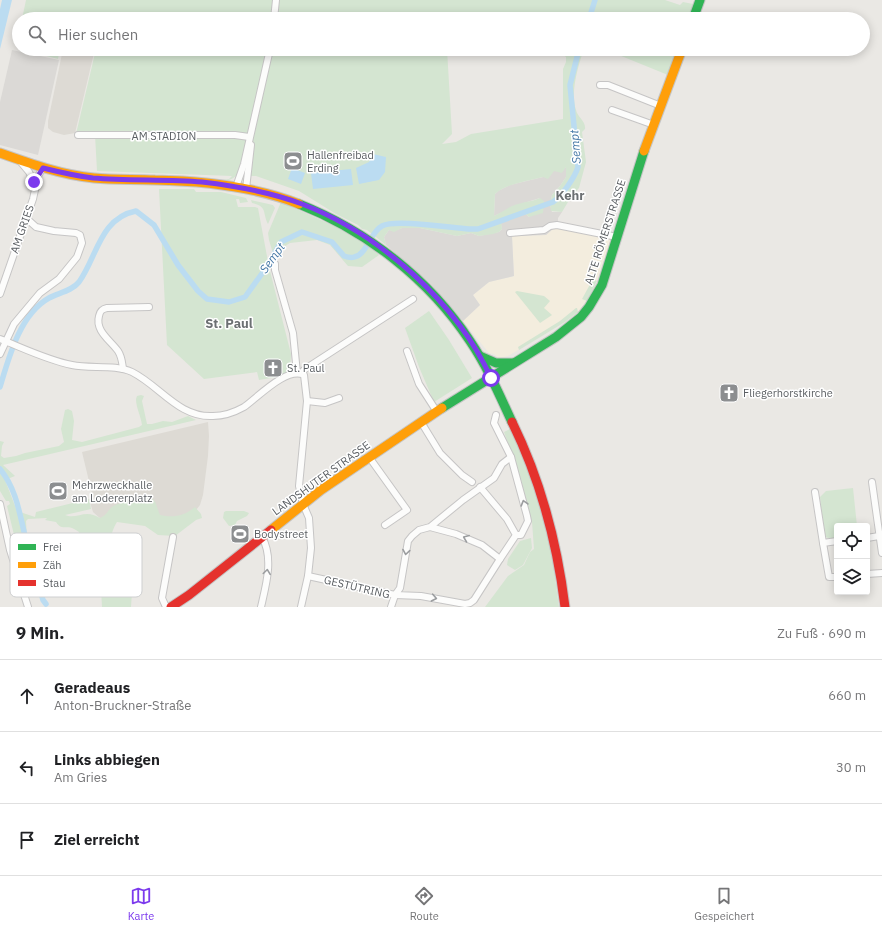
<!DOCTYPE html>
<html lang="de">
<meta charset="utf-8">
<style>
:root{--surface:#fff;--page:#f2f2f2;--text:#202124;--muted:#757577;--line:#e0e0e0;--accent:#7c3aed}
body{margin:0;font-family:"IBM Plex Sans",sans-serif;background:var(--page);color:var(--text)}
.controls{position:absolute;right:12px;bottom:12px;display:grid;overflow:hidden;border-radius:4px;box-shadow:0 2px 10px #0003}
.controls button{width:36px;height:36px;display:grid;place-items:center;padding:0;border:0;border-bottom:1px solid var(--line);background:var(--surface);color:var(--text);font:20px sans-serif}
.stop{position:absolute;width:12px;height:12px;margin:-9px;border:3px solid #7c3aed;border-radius:50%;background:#fff}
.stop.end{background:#7c3aed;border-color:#fff;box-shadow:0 1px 4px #0008}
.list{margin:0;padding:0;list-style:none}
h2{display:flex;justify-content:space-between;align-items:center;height:52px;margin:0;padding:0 16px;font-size:17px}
h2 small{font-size:13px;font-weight:400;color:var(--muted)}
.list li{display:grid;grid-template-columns:26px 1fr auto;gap:12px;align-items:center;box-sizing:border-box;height:72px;padding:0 16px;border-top:1px solid var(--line)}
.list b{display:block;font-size:15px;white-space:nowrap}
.list p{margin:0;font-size:13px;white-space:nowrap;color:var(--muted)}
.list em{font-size:13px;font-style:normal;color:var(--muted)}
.icon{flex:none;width:22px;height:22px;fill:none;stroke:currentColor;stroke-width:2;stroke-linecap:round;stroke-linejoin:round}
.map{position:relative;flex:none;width:882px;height:607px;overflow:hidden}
.search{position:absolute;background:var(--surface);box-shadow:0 2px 10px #0003;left:12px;right:12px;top:12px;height:44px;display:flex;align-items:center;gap:10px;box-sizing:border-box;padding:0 14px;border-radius:22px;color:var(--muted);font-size:15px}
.sheet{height:268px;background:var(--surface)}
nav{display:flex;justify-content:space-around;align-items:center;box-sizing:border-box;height:56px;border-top:1px solid var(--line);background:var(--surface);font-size:11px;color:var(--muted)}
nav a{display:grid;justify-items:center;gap:2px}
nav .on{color:var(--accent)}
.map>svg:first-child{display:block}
.commercial{fill:#f3edde}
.industrial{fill:#dbd9d6}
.education{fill:#dddad4}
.green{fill:#d4e5d1;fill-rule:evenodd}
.water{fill:#bbdcf1}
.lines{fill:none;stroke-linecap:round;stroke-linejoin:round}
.canal{stroke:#bbdcf1;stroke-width:5.5}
.street-casing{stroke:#c6c5c5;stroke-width:8}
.fast-casing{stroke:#c5c5c5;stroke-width:11}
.slow-casing{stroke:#c5c5c5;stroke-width:11}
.jam-casing{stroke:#c5c5c5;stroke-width:11}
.street{stroke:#fcfcfb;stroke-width:6}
.fast{stroke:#30b455;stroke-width:9}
.slow{stroke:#ff9f0a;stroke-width:9}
.jam{stroke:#e5322d;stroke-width:9}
.oneway{stroke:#9b9d9f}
.route{stroke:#7c3aed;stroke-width:5}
.labels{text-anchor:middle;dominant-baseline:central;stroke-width:3;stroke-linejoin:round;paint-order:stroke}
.street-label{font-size:11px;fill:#5a5e62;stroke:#fff}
.poi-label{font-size:11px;fill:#5a5e62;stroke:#fff;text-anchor:start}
.water-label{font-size:12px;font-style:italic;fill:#4779a6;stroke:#fff}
.quarter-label{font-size:13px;font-weight:bold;fill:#6c7073;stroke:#fff}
.key{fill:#fff;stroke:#cecfd0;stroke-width:1}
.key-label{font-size:11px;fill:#5a5e62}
</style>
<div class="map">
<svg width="882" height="607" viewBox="0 0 882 607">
<rect width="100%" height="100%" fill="#eae8e4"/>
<polygon class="commercial" points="553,229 562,229 588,233 611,239 599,275 587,301 578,312 565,322 508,356 499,358 494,354 489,353 463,321 480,305 473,295 489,282 514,276 512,236 546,235"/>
<g class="industrial">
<polygon points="12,50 59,60 38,155 0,145 0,102"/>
<polygon points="567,167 566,177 560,186 552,195 550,204 552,212 562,212 558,218 558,229 553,229 546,235 512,236 514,276 489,282 473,295 480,305 463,321 429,282 386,245 384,237 389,230 394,231 402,228 420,228 457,236 471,233 479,236 499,232 502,229 500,219 522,211 529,217 540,198 511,207 505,211 494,216 495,194 498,191 510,185 543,177 555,170"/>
</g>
<g class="education">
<polygon points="63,49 95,49 75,133 64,135 53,132 48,128 48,121"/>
<polygon points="208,422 209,436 208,456 203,495 200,505 192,515 173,521 101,519 93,512 89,499 93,498 82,452"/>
</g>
<g class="green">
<polygon points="26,0 665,0 680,5 683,2 693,4 692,6 693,6 688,19 22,19"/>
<polygon points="20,49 60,49 58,59"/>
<path d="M96,49H447L452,134L442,144L456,142L471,134L563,119V69L566,62V57L556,49H584C578,66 570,93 576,110C578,118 586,121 585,129L582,132L586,162L579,188L571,197L562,212L551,211L550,204L552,195L560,186L566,177V167L562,173L554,171L548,179L543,177C528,181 505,184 495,194L494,216C501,213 506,209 512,206C521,202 531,202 540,198L544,201L543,213L529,217L522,211L501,219L502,229L499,232L493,234L479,236L471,233L457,236L420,228H402L394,232L389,230L384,237L386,245L367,230L362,229L358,225L336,214L299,191L256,176H236C231,180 228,181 222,180L229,179L232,176L97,171L95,135L76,134Z"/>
<polygon points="604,49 678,49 668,75"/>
<polygon points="159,189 194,189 196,192 221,192 246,198 248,202 240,203 239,199 236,199 238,207 255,207 258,208 269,267 291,354 290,372 277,377 259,380 257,372 204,379 167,345"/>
<path d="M251,200L273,205L275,208L268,224C262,212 268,207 252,203Z"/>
<polygon points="281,202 354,235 370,246 379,255 362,267 348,266 330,245 317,240 290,243 280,249 274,257 269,240 268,233"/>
<polygon points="593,279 597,281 587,301 582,299"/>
<polygon points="517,291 544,296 550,301 544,308 552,315 540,323 515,292"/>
<polygon points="576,308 577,308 578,312 565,322 519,350 518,347 560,321"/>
<polygon points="429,311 449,340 472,378 434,402 419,367 405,328"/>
<path d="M141,395L144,396L142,401L147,424H152L163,421L172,422L188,416L196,420L3,465L15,476L5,480L17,511L35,517L36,512L89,499L91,509L65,515C77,520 85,508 100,518C108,514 107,511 112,507C118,503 144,495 151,498C157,501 157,509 160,515C174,518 184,516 195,507L201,514L202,518L196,520L175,536L158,535L145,526L117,522C109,535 113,539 109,551L100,550L41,549L37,552V556L45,582L43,584L29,587L27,585L14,549L15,539L7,506L10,504L9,501H6L0,491V441L4,442L2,446L1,456L4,458L16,456L25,453L59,446L64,442L61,429L65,410L68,409L72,411L74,421L72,440L82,442L139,427L142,425C141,416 136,408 136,399L137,396ZM47,518L45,520L56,522C61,530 65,526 72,528C75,529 77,531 79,532L80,537L79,543L74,545L31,544L27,538L26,521L28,519Z"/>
<path d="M512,428C522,452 532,476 540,501C551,535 554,572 559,607H485L508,576L524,565L530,552L534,549L532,522L521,480L504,432Z"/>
<path d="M853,488L857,526H837V539C832,539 829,539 824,536L820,497L826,491Z"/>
<polygon points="226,511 244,511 249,513 247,516 237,521 235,525 229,526 223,518 224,512"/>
<polygon points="531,538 532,548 523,565 515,570 507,565 508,559 520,541"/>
<polygon points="101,588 132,592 131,607 102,607"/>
</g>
<g class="water">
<polygon points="2,0 12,0 0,49 0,9"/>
<polygon points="373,154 386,157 385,172 379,180 359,184 356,168 369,162"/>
<polygon points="292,168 305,173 301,184 288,179"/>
<polygon points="351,169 353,185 313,189 311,173"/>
</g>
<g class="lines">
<g class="canal">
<polyline points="589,19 595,0"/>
<path d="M0,387C9,357 20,314 49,298C58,293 72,291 79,282C97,257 100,218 136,211L154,225L178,265L198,291L207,299L229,302L245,297L266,268L281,242L302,232L332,242L344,256C347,257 351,258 354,257C367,255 370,232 382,226C396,219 451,228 469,229H478L553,202C562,196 575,177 578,167L570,85L579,49"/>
<path d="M0,469C18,491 20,518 27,544C31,563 38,582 43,600L46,604"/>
</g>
<defs>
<g id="street">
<polyline points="274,19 276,0"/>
<polyline points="600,85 608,85 661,106"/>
<polyline points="612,110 654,125"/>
<polyline points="78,135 235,135 249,137"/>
<polyline points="19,160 29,172 36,186"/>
<polyline points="236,187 244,164 270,49"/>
<polyline points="246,189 251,145"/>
<polyline points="510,233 544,230 550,226 557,225 617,237"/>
<polyline points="275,264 275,270 293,333 297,373"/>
<polyline points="0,294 33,199 38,176 43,168"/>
<path d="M0,339C23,348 47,360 72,365C90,369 115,364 132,372C160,386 179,418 213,416C223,416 235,412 244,407C257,398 287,366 304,375L307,401L299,486L303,504L309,518L311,548L308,576L301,607"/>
<polyline points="407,351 419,384 437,412"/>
<polyline points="0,354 14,324 40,293 59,279 77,257 82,243 80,235 76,233 54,231 36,227 26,218"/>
<path d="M123,369C122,362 122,357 118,351C110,340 95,331 99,316C100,311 102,309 107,308L149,307"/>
<polyline points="301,373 305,369 413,299"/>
<polyline points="307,401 325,403 339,398"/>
<polyline points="496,415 494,423 511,457 527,516 528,521 521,535 516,535"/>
<polyline points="421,422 440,453 462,475 472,482"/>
<polyline points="369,457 407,510 385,525"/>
<polyline points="872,482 882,553"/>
<polyline points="480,487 507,519 516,535 500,559"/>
<polyline points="815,492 823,543 837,541"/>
<polyline points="0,504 10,550 28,607"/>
<polyline points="430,527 456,534 482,545 500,559 474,600 470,603 465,604 421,596 395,595 400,588 408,541 412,536 419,530 430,527 463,500 494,478 502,464 511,457"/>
<polyline points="867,538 879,536"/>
<polyline points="823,543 829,577 837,577"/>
<polyline points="867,574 882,573"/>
<polyline points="308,576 395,595 391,607"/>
<polyline points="166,607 162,598 173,537"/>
<path d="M261,607C266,585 274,558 262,537"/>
</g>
<g id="fast">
<polyline points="693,19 700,0"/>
<path d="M299,204C367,231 429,279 470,341C487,366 499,394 512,422"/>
<polyline points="480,356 496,363 513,363"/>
<polyline points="442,408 556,337 581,317 589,307 602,285 644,151"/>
</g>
<g id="slow">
<polyline points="644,151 682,49"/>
<path d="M0,153C31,164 62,175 94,178C114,180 135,179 155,180C203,181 254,186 299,204"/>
<polyline points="271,530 321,490 442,408"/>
</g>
<g id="jam">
<path d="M512,422C541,481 557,542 565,607"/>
<polyline points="171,607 189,595 271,530"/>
</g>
</defs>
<use href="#street" class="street-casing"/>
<use href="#fast" class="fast-casing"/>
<use href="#slow" class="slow-casing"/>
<use href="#jam" class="jam-casing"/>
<use href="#street" class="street"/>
<use href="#fast" class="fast"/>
<use href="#slow" class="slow"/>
<use href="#jam" class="jam"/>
</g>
<defs><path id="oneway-chevron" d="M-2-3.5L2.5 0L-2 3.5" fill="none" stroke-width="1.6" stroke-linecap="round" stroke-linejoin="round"/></defs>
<g class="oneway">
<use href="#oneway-chevron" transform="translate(524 503) rotate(-106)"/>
<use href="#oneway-chevron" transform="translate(466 538) rotate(-158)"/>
<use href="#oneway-chevron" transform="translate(406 552) rotate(99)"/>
<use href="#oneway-chevron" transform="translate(267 572) rotate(-82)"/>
<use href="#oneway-chevron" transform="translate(434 598) rotate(11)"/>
</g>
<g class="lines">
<path class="route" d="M34,182L36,186L38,176L43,168C59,172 76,176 93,178C129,181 166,179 202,182C236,186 270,192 302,204C380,234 457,303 491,378"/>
</g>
<defs>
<symbol id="stadium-square" viewBox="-11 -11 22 22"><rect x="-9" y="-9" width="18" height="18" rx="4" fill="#8c8e90" stroke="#fff"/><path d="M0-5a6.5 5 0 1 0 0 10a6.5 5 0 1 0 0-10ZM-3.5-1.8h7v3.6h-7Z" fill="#fff"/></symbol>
<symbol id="church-square" viewBox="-11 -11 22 22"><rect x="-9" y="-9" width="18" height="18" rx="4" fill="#8c8e90" stroke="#fff"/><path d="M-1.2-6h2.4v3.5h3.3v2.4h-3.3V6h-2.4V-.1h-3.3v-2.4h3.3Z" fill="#fff"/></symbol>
</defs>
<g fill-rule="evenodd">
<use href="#stadium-square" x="282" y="150" width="22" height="22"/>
<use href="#church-square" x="262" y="357" width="22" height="22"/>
<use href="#church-square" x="718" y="382" width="22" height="22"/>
<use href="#stadium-square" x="47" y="480" width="22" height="22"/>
<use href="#stadium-square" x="229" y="523" width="22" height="22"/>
</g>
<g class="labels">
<g class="street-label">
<text x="164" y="136">AM STADION</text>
<text transform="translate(22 229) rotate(-71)">AM GRIES</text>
<text transform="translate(605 232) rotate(-72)">ALTE RÖMERSTRASSE</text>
<text transform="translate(321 478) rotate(-36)">LANDSHUTER STRASSE</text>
<text transform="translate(357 587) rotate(13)">GESTÜTRING</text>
</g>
<g class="poi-label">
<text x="307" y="155">Hallenfreibad<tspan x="307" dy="13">Erding</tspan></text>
<text x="287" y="368">St. Paul</text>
<text x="743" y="393">Fliegerhorstkirche</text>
<text x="72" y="485">Mehrzweckhalle<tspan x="72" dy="13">am Lodererplatz</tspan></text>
<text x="254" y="534">Bodystreet</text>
</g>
<g class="water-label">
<text transform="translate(575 147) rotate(-94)">Sempt</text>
<text transform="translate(272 258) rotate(-54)">Sempt</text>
</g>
<g class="quarter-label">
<text x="570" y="195">Kehr</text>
<text x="229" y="323">St. Paul</text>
</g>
</g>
<rect x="10" y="533" width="132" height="64" rx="6" class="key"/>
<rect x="18" y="544" width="18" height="6" fill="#30b455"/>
<rect x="18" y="562" width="18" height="6" fill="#ff9f0a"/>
<rect x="18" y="580" width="18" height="6" fill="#e5322d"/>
<g class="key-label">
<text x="43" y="551">Frei</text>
<text x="43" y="569">Zäh</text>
<text x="43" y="587">Stau</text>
</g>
</svg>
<div class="controls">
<button><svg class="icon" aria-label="locate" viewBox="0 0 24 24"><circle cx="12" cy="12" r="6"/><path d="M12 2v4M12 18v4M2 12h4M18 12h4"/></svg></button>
<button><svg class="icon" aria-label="layers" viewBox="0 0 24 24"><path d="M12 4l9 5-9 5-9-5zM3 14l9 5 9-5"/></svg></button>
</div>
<div class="stop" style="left:491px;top:378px"></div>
<div class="stop end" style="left:34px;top:182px"></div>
<div class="search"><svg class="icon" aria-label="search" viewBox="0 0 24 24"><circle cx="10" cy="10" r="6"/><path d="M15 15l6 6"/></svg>Hier suchen</div>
</div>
<section class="sheet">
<h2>9 Min.<small>Zu Fuß · 690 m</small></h2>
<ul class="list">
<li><svg class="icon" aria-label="ahead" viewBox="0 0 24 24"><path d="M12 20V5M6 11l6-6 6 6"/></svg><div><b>Geradeaus</b><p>Anton-Bruckner-Straße</p></div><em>660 m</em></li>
<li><svg class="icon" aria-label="left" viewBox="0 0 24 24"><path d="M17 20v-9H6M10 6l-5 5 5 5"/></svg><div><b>Links abbiegen</b><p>Am Gries</p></div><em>30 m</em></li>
<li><svg class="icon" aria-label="arrive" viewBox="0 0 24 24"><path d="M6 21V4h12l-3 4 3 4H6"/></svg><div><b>Ziel erreicht</b></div></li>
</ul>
</section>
<nav>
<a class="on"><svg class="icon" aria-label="map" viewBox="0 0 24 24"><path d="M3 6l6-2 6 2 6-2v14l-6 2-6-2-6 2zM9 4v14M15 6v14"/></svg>Karte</a>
<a><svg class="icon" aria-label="directions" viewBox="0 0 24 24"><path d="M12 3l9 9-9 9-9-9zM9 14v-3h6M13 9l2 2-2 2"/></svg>Route</a>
<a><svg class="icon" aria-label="saved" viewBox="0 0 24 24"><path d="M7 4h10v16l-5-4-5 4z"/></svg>Gespeichert</a>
</nav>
